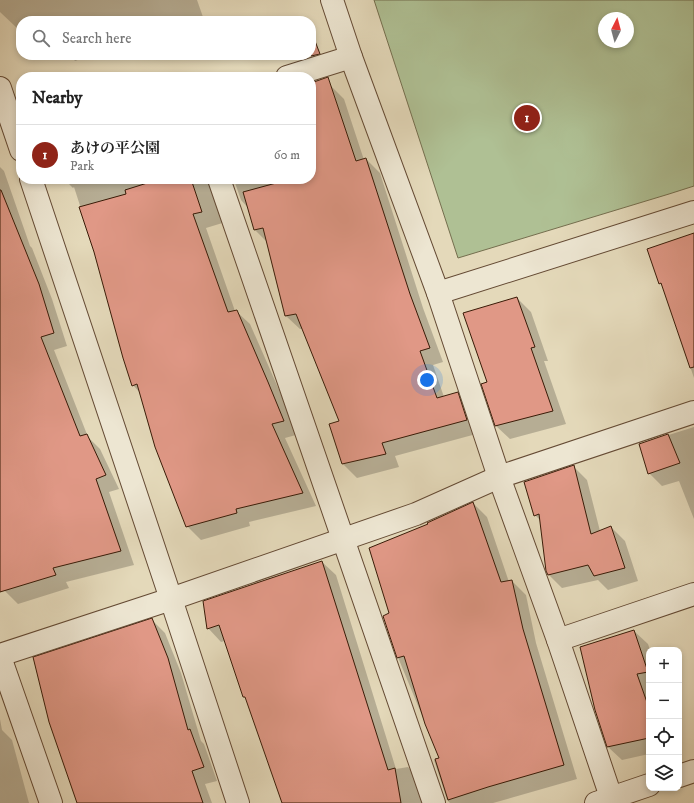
<!DOCTYPE html>
<meta charset="utf-8">
<style>
:root{--surface:#fff;--page:#f6f6f6;--text:#222;--muted:#767676;--line:#e0e0e0;--accent:#8f2418}
body{margin:0;font-family:"IM FELL DW Pica","Noto Serif JP",serif;background:var(--page);color:var(--text)}
.controls{position:absolute;right:12px;bottom:12px;display:grid;overflow:hidden;border-radius:8px;box-shadow:0 2px 6px #0003}
.controls button{width:36px;height:36px;display:grid;place-items:center;padding:0;border:0;border-bottom:1px solid var(--line);background:var(--surface);color:var(--text);font:20px sans-serif}
.compass{position:absolute;left:598px;top:12px;width:36px;height:36px;border-radius:50%;background:var(--surface);box-shadow:0 2px 6px #0003;rotate:6deg}
.you{position:absolute;left:427px;top:380px;width:14px;height:14px;margin:-10px;border:3px solid #fff;border-radius:50%;background:#1a73e8;box-shadow:0 0 0 6px #1a73e833}
.badge{display:grid;place-items:center;width:26px;height:26px;border-radius:50%;background:var(--accent);color:#fff;font-size:13px;font-weight:700}
.pin{position:absolute;translate:-50% -50%;border:2px solid #fff;box-shadow:0 1px 4px #0006}
.list{margin:0;padding:0;list-style:none}
h2{display:flex;justify-content:space-between;align-items:center;height:52px;margin:0;padding:0 16px;font-size:17px}
h2 small{font-size:13px;font-weight:400;color:var(--muted)}
.list li{display:grid;grid-template-columns:26px 1fr auto;gap:12px;align-items:center;box-sizing:border-box;height:60px;padding:0 16px;border-top:1px solid var(--line)}
.list b{display:block;font-size:15px;white-space:nowrap}
.list p{margin:0;font-size:13px;white-space:nowrap;color:var(--muted)}
.list em{font-size:13px;font-style:normal;color:var(--muted)}
.icon{flex:none;width:22px;height:22px;fill:none;stroke:currentColor;stroke-width:2;stroke-linecap:round;stroke-linejoin:round}
.map{position:relative;flex:none;width:694px;height:803px;overflow:hidden}
.search{position:absolute;background:var(--surface);box-shadow:0 2px 6px #0003;left:16px;top:16px;width:300px;height:44px;display:flex;align-items:center;gap:10px;box-sizing:border-box;padding:0 14px;border-radius:16px;color:var(--muted);font-size:15px}
.panel{position:absolute;background:var(--surface);box-shadow:0 2px 6px #0003;left:16px;top:72px;width:300px;height:112px;border-radius:16px}
.map>svg:first-child{display:block}
.green{fill:#afc094;stroke:#746e4e;fill-rule:evenodd}
.shadow{fill:#0003}
.building{fill:#e09886;stroke:#391b07}
.lines{fill:none;stroke-linecap:round;stroke-linejoin:round}
.street-casing{stroke:#644a34;stroke-width:24}
.street{stroke:#ede6d2;stroke-width:22}
</style>
<div class="map">
<svg width="694" height="803" viewBox="0 0 694 803">
<rect width="100%" height="100%" fill="#e4d9ba"/>
<filter id="stains"><feTurbulence type="fractalNoise" baseFrequency=".005" numOctaves="4"/><feColorMatrix values="0 0 0 0 .2 0 0 0 0 .09 0 0 0 0 .02 0 0 0 .5 -.17"/></filter>
<radialGradient id="worn" r=".72"><stop offset=".6" stop-color="#630" stop-opacity="0"/><stop offset="1" stop-color="#630" stop-opacity=".3"/></radialGradient>
<path class="green" d="M374,0H694V186L669,194L458,258ZM604,18H628V42H604Z"/>
<g class="shadow">
<polygon points="0,0 197,0 203,17 190,21 21,21 21,29 18,29 0,12"/>
<polygon points="70,55 92,55 75,61"/>
<polygon points="330,85 344,99 364,160 366,159 380,173 423,308 443,362 433,365 444,397 457,393 471,407 480,433 395,456 399,467 357,478 343,464 330,424 340,421 303,329 300,329 286,316 267,242 255,230 249,209 241,200 234,180 229,180 229,221 206,228 235,311 236,311 250,324 283,399 296,435 285,438 316,506 249,522 250,526 201,540 187,526 141,394 133,385 103,277 74,187 73,188 64,179 311,179 311,89"/>
<polygon points="0,167 4,171 30,246 32,248 52,299 67,346 54,350 88,437 100,449 119,489 109,492 134,565 66,582 69,588 18,604 4,590 0,579"/>
<polygon points="694,234 694,378 663,286 660,283"/>
<polygon points="517,298 531,312 548,361 544,361 566,424 510,439 496,426 489,383"/>
<polygon points="694,427 694,519 679,481 662,486 649,473 640,444"/>
<polygon points="573,466 587,480 600,531 611,527 625,541 638,581 608,590 598,580 562,588 549,575 541,521 535,515"/>
<polygon points="473,503 487,517 509,582 512,581 526,595 536,643 577,779 493,803 450,803 447,800 434,760 440,759 397,655 391,614 429,525"/>
<polygon points="322,562 336,575 396,769 408,767 421,780 429,803 283,803 247,699 244,697 225,641 221,642 208,628"/>
<polygon points="152,620 165,633 181,673 201,741 204,744 217,781 205,784 212,803 78,803"/>
<polygon points="634,631 648,644 650,650 649,754 622,760 608,747"/>
<polygon points="0,719 2,730 12,740 29,803 0,803"/>
</g>
<g class="building">
<polygon points="311,41 315,41 320,54 311,56"/>
<polygon points="328,77 356,161 366,158 410,294 430,348 420,351 437,398 458,392 467,420 382,443 386,454 342,464 329,424 339,421 296,314 285,316 263,228 254,230 243,192 291,179 311,179 311,173 314,173 311,163 311,83"/>
<polygon points="160,179 191,179 202,212 193,214 228,312 237,310 268,382 284,421 272,424 303,493 236,509 237,513 186,527 155,447 137,384 132,386 123,358 94,252 79,207 126,194 125,190"/>
<polygon points="0,190 1,190 39,284 54,333 41,337 80,436 87,434 106,475 96,479 121,551 53,568 56,575 0,592"/>
<polygon points="694,233 694,367 690,368 661,283 659,284 647,249"/>
<polygon points="517,297 535,347 531,348 553,411 495,426 481,384 487,382 463,313"/>
<polygon points="668,434 680,463 648,474 639,444"/>
<polygon points="574,465 591,534 611,526 625,568 594,576 588,565 548,575 546,571 539,514 534,516 524,482"/>
<polygon points="473,502 501,582 512,580 523,629 564,765 488,787 448,800 435,759 439,758 425,724 404,656 397,658 383,616 389,613 369,548 428,524 427,523"/>
<polygon points="322,561 388,770 395,768 401,803 282,803 245,697 243,697 219,625 207,629 203,601"/>
<polygon points="152,618 168,658 188,730 190,729 204,767 192,771 203,803 77,803 49,722 33,657"/>
<polygon points="634,630 648,672 637,674 649,708 649,738 607,747 595,710 580,647"/>
</g>
<g class="lines">
<defs>
<g id="street">
<polyline points="332,0 351,57 438,293 499,477 558,640 613,803"/>
<polyline points="287,77 351,57"/>
<polyline points="0,88 21,150"/>
<polyline points="31,179 171,599 238,803"/>
<polyline points="219,179 434,803"/>
<polyline points="438,293 694,212"/>
<polyline points="558,640 694,594"/>
<polyline points="0,655 171,599 416,514 499,477 694,412"/>
<polyline points="0,657 51,803"/>
<polyline points="679,776 694,771"/>
<polyline points="596,803 649,785"/>
</g>
</defs>
<use href="#street" class="street-casing"/>
<use href="#street" class="street"/>
</g>
<rect width="100%" height="100%" filter="url(#stains)"/>
<rect width="100%" height="100%" fill="url(#worn)"/>
</svg>
<div class="controls">
<button>+</button>
<button>−</button>
<button><svg class="icon" aria-label="locate" viewBox="0 0 24 24"><circle cx="12" cy="12" r="6"/><path d="M12 2v4M12 18v4M2 12h4M18 12h4"/></svg></button>
<button><svg class="icon" aria-label="layers" viewBox="0 0 24 24"><path d="M12 4l9 5-9 5-9-5zM3 14l9 5 9-5"/></svg></button>
</div>
<svg class="compass" viewBox="-18 -18 36 36"><path d="M0-13l5 13h-10z" fill="#e53935"/><path d="M0 13l5-13h-10z" fill="#767676"/></svg>
<div class="you"></div>
<div class="pin badge" style="left:527px;top:118px">1</div>
<div class="search"><svg class="icon" aria-label="search" viewBox="0 0 24 24"><circle cx="10" cy="10" r="6"/><path d="M15 15l6 6"/></svg>Search here</div>
<section class="panel">
<h2>Nearby<small></small></h2>
<ul class="list">
<li><span class="badge">1</span><div><b>あけの平公園</b><p>Park</p></div><em>60 m</em></li>
</ul>
</section>
</div>
